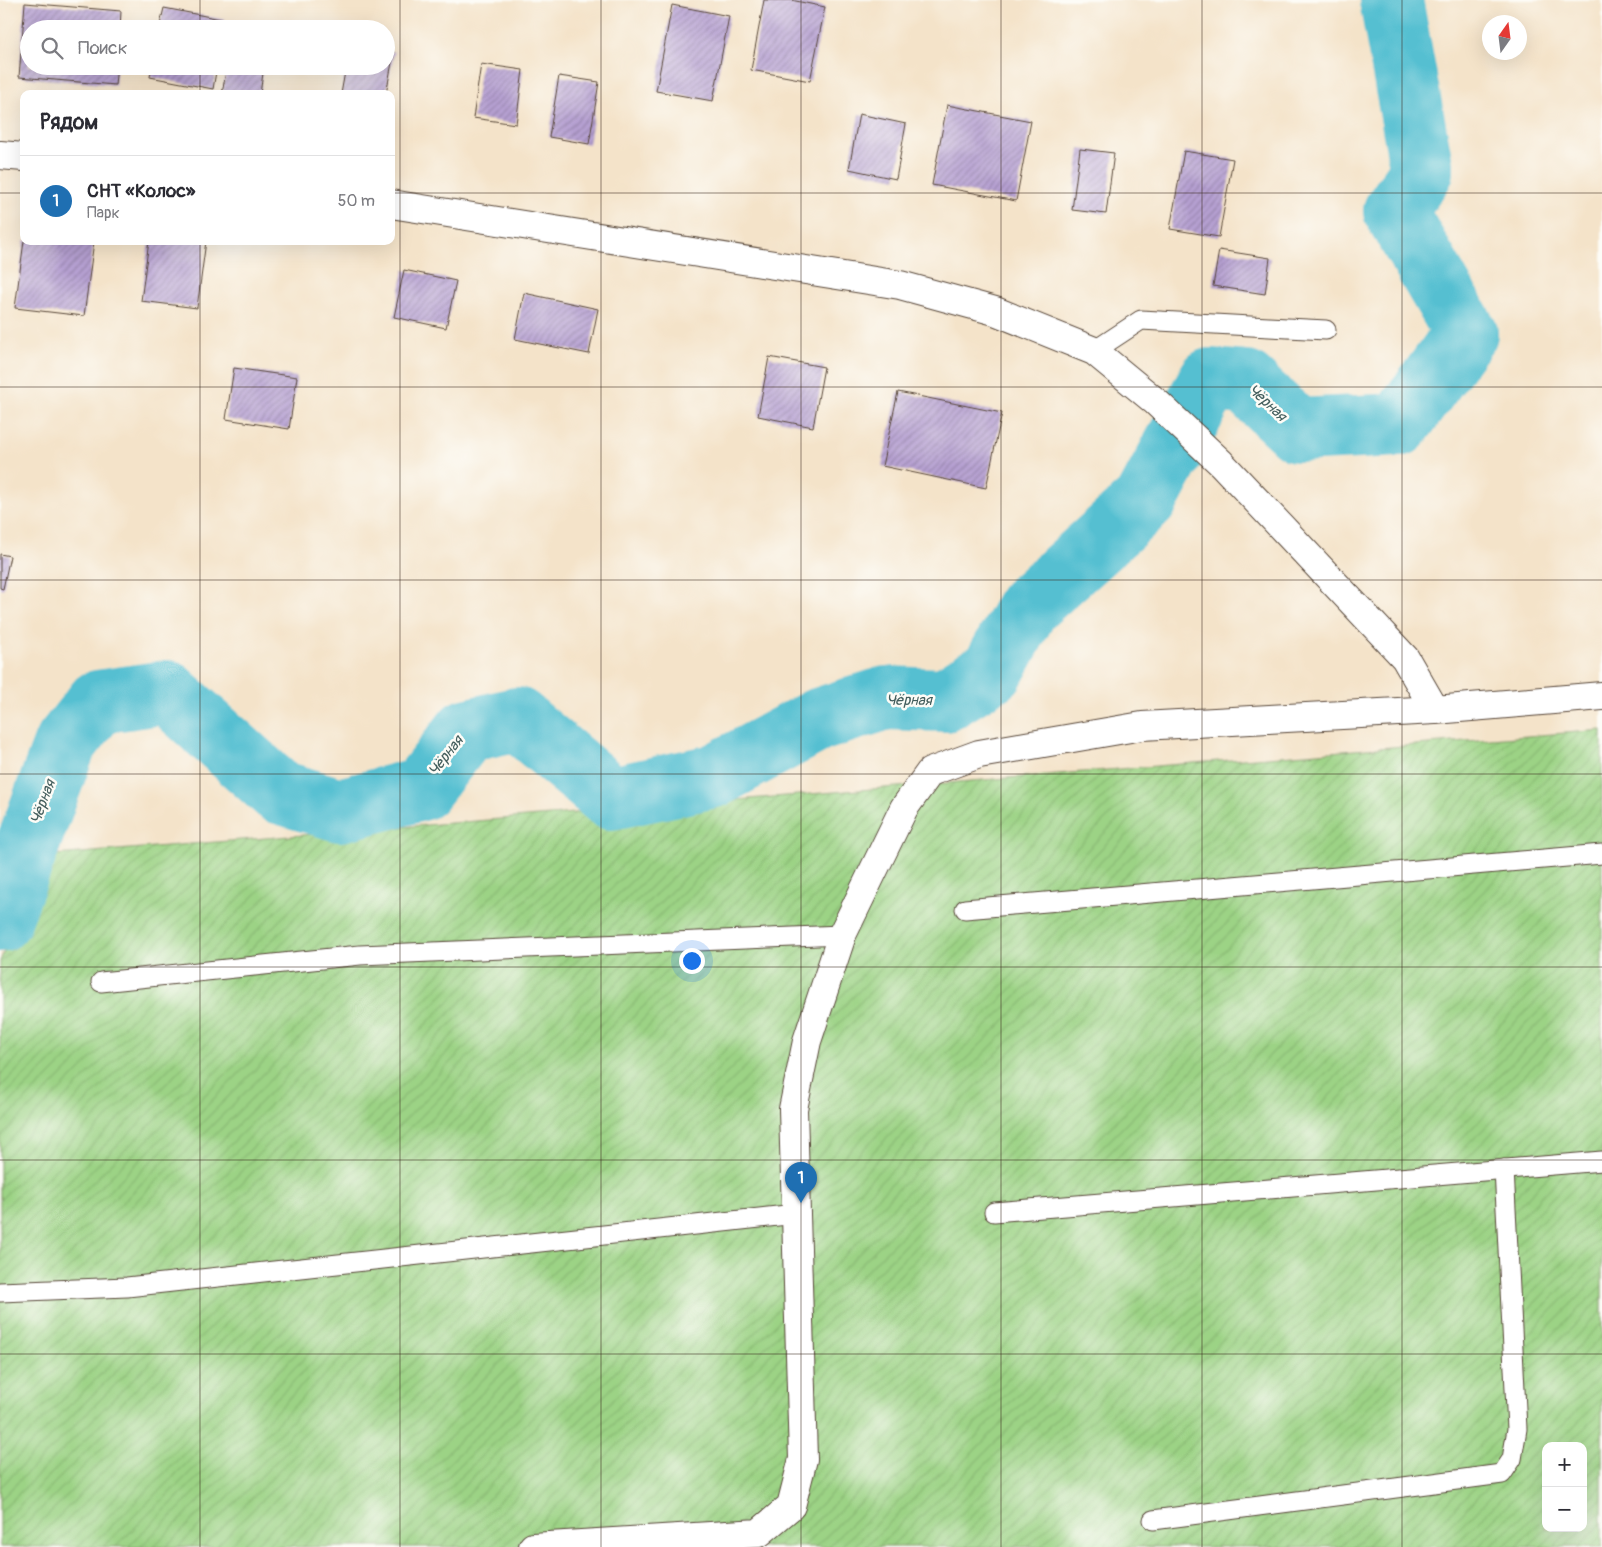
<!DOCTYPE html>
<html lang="ru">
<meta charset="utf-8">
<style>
:root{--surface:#fff;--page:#f7f7f7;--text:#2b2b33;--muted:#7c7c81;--line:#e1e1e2;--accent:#1f6fb2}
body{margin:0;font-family:Pangolin,sans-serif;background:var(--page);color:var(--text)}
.controls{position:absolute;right:15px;bottom:15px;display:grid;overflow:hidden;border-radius:10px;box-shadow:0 5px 20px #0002}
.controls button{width:45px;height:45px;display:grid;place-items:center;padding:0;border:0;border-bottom:1px solid var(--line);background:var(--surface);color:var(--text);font:25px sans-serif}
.compass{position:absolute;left:1482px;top:15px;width:45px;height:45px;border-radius:50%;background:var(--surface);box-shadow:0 5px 20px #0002;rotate:14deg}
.you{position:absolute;left:691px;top:960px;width:18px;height:18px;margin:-12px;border:4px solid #fff;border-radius:50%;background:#1a73e8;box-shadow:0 0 0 8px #1a73e833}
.badge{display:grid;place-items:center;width:32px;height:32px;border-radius:50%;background:var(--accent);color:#fff;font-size:16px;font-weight:700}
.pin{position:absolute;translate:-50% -41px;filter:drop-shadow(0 1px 2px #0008)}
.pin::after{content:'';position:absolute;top:26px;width:18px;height:15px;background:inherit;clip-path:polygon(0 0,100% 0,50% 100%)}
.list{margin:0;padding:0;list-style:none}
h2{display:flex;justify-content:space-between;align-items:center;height:65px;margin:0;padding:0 20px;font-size:21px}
h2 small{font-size:16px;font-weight:400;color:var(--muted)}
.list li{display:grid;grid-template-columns:32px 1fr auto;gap:15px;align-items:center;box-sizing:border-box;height:90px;padding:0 20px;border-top:1px solid var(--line)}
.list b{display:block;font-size:19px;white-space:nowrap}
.list p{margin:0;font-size:16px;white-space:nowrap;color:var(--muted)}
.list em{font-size:16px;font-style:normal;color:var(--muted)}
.icon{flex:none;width:28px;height:28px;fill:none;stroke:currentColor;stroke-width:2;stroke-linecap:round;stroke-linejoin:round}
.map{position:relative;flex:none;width:1602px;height:1547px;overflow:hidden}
.search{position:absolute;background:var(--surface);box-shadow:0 5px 20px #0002;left:20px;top:20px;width:375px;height:55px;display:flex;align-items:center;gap:12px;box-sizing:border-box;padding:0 18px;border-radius:28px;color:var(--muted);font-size:19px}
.panel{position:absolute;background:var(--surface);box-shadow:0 5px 20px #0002;left:20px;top:90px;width:375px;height:155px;border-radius:10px}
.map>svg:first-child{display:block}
.garden{fill:url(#garden-furrows);stroke:#6c7e52;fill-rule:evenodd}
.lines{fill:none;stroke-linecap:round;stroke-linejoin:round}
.river{stroke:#55bfd1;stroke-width:64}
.building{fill:url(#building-hatch)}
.lane-casing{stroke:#574638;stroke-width:21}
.street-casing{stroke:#574638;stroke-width:30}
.lane{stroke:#fff;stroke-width:19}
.street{stroke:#fff;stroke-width:28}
.grid{fill:none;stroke:#3b2a1e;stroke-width:1;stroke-opacity:0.55}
.labels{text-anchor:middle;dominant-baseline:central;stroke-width:5;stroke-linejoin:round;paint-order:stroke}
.water-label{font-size:15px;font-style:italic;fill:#445e5d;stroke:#fdfcf7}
</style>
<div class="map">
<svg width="1602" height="1547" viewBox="0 0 1602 1547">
<defs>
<pattern id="garden-furrows" width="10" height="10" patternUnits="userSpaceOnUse" patternTransform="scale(1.25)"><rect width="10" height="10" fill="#9cd385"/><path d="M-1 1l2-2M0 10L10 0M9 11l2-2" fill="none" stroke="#87b572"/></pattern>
<pattern id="building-hatch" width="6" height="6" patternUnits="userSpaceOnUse" patternTransform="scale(1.25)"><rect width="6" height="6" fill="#b6a0d2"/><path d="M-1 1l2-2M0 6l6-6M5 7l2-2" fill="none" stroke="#9583aa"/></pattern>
</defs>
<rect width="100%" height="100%" fill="#fdfcf7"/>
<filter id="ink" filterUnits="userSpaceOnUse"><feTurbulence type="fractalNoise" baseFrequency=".02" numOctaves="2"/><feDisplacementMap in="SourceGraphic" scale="10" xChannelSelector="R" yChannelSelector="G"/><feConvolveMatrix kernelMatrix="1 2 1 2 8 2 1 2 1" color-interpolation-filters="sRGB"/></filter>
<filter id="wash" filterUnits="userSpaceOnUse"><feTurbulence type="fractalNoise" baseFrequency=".0096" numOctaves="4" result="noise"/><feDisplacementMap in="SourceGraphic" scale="20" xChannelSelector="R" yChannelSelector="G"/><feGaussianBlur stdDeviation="1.12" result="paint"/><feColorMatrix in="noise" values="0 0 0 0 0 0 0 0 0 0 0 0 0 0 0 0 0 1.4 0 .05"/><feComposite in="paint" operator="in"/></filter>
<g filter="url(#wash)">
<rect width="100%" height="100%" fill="#f4e3c9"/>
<path class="garden" d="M1602,730V1547H0V961L13,930L55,855ZM1546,1446H1583V1528H1546Z"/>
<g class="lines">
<polyline class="river" points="0,920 65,744 98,702 167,692 279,792 340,810 421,789 466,731 517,719 611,798 714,776 818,720 886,698 945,700 993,670 1028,606 1146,500 1210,380 1246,383 1297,430 1399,425 1466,333 1395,211 1422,171 1391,0"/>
</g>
<g id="blocks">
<g class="building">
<polygon points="764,0 791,0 825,7 810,81 751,70"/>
<polygon points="25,3 121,11 120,29 29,29 29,66 117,66 115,85 19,77"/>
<polygon points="672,5 729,16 713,101 656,91"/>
<polygon points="164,8 226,20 224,29 159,29"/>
<polygon points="386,51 394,52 386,94 341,94 346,66 386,66"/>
<polygon points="481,64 523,70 516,124 473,118"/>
<polygon points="152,66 217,66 213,89 150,77"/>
<polygon points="227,66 264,66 260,94 222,94"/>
<polygon points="559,76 599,82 589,144 549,137"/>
<polygon points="947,105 1031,121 1016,201 932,185"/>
<polygon points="859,114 906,124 896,179 849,169"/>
<polygon points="1080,149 1114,153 1106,214 1072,210"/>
<polygon points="1184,151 1233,159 1219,237 1170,229"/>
<polygon points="24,241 94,241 84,316 15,308"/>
<polygon points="149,241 206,241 197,308 141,301"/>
<polygon points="1219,250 1270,258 1265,294 1213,286"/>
<polygon points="404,270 456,281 446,328 394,317"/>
<polygon points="524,293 598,309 589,354 515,339"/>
<polygon points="769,357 824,367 813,427 758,416"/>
<polygon points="234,368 297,377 289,429 226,419"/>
<polygon points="898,392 1002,413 986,488 882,466"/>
<polygon points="0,554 10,556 3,589 0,588"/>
</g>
</g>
</g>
<g filter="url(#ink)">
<use href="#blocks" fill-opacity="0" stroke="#574638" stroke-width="1"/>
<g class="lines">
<defs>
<g id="lane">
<polyline points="1094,351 1141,320 1326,330"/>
<polyline points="965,909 1602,854"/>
<polyline points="101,982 360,955 842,935"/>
<polyline points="994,1212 1602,1161"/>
<polyline points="0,1292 127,1287 796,1214"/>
<polyline points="1153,1520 1502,1474 1512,1459 1517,1429 1504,1169"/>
</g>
<g id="street">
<polyline points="0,155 24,157"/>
<polyline points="391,204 900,285 995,311 1094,351 1156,402 1221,463 1405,658 1435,710 1602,696"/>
<polyline points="533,1547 759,1533 791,1506 803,1459 793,1109 807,1041 842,935 904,808 930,772 979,754 1142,726 1435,710"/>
</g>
</defs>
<use href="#lane" class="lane-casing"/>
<use href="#street" class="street-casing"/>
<use href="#lane" class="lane"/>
<use href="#street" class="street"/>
</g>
</g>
<path class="grid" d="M200,0V29M400,0V1547M601,0V1547M801,0V1547M1001,0V1547M1202,0V1547M1402,0V1547M200,66V94M0,193H24M391,193H1602M200,241V1547M0,387H1602M0,580H1602M0,774H1602M0,967H1602M0,1160H1602M0,1354H1602"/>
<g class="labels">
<g class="water-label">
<text transform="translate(1267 403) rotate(43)">Чёрная</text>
<text x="909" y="700">Чёрная</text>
<text transform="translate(446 756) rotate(-52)">Чёрная</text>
<text transform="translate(43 802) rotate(-70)">Чёрная</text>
</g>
</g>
</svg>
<div class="controls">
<button>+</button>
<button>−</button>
</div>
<svg class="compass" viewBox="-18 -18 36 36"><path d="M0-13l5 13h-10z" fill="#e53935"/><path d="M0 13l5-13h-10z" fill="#7c7c81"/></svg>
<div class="you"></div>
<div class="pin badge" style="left:801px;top:1203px">1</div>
<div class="search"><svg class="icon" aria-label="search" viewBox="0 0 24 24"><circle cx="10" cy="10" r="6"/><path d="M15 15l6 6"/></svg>Поиск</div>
<section class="panel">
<h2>Рядом<small></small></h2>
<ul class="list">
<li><span class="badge">1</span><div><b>СНТ «Колос»</b><p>Парк</p></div><em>50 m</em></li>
</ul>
</section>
</div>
